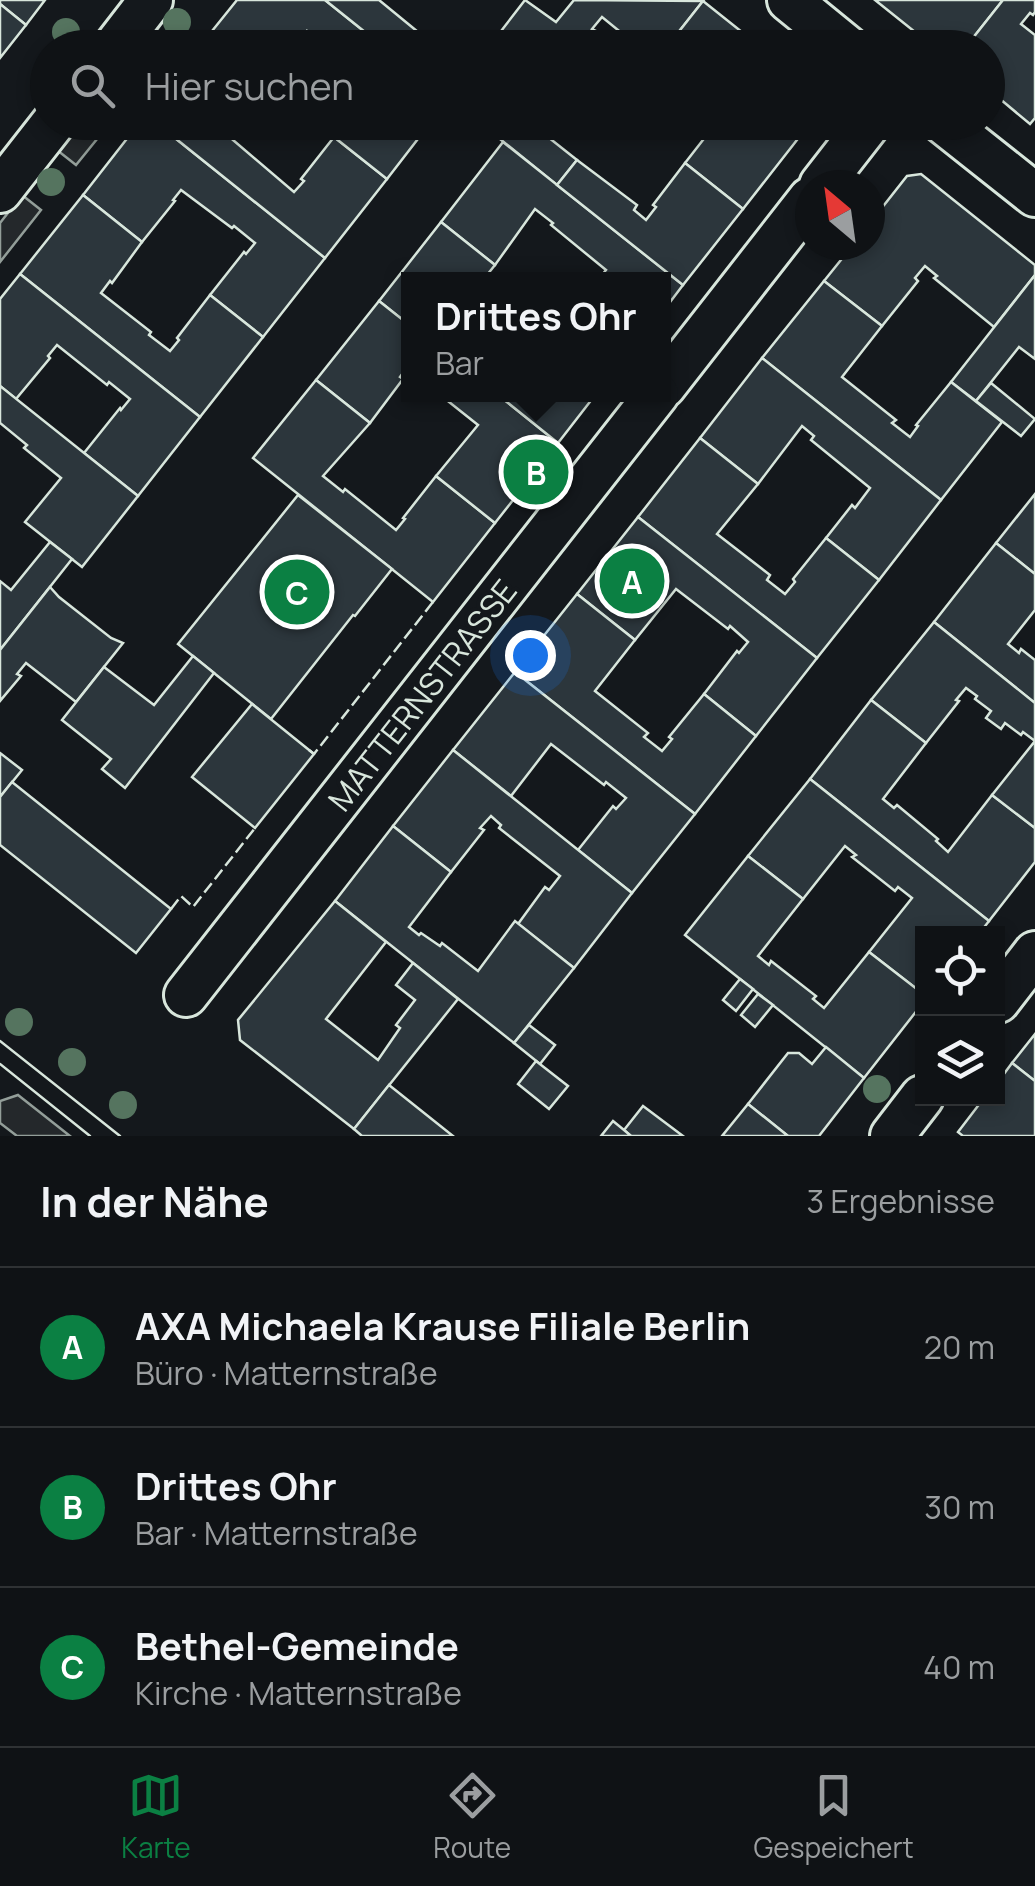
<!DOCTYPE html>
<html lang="de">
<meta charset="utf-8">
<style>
:root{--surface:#0f1215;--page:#181b1e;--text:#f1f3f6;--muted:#9b9ea0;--line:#2f3234;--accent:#0b8043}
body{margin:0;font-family:Manrope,sans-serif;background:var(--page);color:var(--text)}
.controls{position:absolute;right:30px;bottom:30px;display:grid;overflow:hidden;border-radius:0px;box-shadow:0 5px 15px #0003}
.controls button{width:90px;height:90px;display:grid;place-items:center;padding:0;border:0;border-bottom:2px solid var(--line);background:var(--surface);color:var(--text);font:50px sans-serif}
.compass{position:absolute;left:795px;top:170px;width:90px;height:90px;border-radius:50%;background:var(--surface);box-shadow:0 5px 15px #0003;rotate:331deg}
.you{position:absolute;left:530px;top:655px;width:35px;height:35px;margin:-25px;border:8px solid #fff;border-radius:50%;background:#1a73e8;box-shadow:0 0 0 15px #1a73e833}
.badge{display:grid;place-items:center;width:65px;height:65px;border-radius:50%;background:var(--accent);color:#fff;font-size:32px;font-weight:700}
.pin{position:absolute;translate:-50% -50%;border:5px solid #fff;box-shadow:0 2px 10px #0006}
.popup{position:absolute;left:401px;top:272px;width:270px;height:130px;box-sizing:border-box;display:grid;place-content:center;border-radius:0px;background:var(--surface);filter:drop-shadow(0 2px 8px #0005);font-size:32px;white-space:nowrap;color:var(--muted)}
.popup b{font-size:38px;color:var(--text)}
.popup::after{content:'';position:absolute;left:50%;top:100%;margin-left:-20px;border:20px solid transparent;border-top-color:var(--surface)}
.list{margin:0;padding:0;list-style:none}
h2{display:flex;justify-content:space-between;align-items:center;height:130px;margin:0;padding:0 40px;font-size:42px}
h2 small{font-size:32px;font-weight:400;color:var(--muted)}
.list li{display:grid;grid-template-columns:65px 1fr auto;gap:30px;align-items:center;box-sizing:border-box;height:160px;padding:0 40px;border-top:2px solid var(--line)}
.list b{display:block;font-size:38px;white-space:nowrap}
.list p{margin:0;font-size:32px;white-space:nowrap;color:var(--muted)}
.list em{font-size:32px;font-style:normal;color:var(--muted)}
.icon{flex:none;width:55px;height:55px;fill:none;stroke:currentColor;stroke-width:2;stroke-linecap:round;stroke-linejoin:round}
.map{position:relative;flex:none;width:1035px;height:1136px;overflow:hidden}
.search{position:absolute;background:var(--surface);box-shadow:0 5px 15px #0003;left:30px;right:30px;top:30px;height:110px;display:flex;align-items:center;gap:25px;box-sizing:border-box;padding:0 35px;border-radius:55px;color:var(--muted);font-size:38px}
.sheet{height:610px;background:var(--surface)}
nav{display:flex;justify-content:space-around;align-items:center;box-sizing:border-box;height:140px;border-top:2px solid var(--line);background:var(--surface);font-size:28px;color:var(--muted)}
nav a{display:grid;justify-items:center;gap:5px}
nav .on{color:var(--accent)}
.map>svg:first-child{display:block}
.parking{fill:#24282b;stroke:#939e99;stroke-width:2.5}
.building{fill:#2c363c;stroke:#d8e6dc;stroke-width:2.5}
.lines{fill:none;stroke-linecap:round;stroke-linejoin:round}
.minor-casing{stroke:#d8e6dc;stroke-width:48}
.minor{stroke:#14181c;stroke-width:42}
.tram{stroke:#d8e6dc;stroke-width:2.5}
.fence{stroke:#d8e6dc;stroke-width:2.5;stroke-dasharray:12 5;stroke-linecap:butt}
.tree{fill:#55745f}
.labels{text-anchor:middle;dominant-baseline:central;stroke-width:8;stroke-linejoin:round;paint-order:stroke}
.street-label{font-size:32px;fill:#d8e6dc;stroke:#14181c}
</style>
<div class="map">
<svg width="1035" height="1136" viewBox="0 0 1035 1136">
<rect width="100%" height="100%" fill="#14181c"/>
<g class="parking">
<polygon points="79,123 110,123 76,165 57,150"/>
<polygon points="22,195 41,210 0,262 0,223"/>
<polygon points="18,1095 70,1136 17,1136 0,1123 0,1101"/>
</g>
<g class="building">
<polygon points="0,0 45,0 26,25 0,4"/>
<polygon points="237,0 325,0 385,48 328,48 307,31 297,48 223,48 208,36"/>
<polygon points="325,0 379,0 418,32 405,48 385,48"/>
<polygon points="525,0 556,22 574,0 703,1 666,48 640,48 602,17 592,29 596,31 583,48 488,48"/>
<polygon points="875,0 1003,0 965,48 935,48"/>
<polygon points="1003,0 1035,0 1035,12 1033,15 1030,13 1021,24 1035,35 1035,118 1030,124 988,89 988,48 965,48"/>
<polygon points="703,1 762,48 666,48"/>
<polygon points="0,4 26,25 0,58"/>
<polygon points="418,32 438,48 405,48"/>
<polygon points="208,36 223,48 200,48"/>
<polygon points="140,122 155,122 325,258 263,337 210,295 244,252 246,254 255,243 234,226 232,228 181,190 173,200 175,201 142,242 83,195"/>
<polygon points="155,122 238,122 236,126 233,125 226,134 294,192 304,181 301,179 334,137 387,179 325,258"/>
<polygon points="345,122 431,122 387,179 334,137"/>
<polygon points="479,122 529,122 577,160 557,185"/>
<polygon points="717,122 721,125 724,122 811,122 743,209 685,163"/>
<polygon points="503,142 683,285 664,310 664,280 598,280 606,270 551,225 553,223 535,209 495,265 441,222"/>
<polygon points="577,160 637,205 634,210 646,220 656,207 653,205 685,163 743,209 683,285 557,185"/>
<polygon points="921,174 1035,265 1035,275 994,327 934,278 937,276 925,266 915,278 918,281 882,326 824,281 853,245 870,245 870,223 907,176"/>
<polygon points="83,195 142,242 112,283 110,281 101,293 151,332 149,335 170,351 179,340 177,338 210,295 263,337 200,417 20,274"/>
<polygon points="441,222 495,265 483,280 408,280 408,324 379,301"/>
<polygon points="20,274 200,417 138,496 84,453 120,408 121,410 130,399 109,382 107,385 57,345 48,356 50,358 16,399 0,386 0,299"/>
<polygon points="1035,275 1035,359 1019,347 976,401 951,382"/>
<polygon points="824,281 882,326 842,377 896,420 892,423 910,437 918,426 916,425 951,382 1002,422 941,500 762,358"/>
<polygon points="379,301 408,324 408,366 400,377 403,379 370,423 316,380"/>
<polygon points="762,358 941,500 879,580 826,538 852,505 855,508 870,488 811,440 814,436 802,426 758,484 700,438"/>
<polygon points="316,380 370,423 323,476 343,492 345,489 396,530 405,519 403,518 436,476 495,523 433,602 253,458"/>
<polygon points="991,383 1035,419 1021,436 976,401"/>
<polygon points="0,386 138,496 82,567 25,522 61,478 24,448 27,445 0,423"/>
<polygon points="439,394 497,394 558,443 495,523 436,476 478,425"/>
<polygon points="497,394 596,394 558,443"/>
<polygon points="700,438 758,484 717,534 770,575 767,580 785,594 795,582 793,579 826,538 879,580 817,658 638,517"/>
<polygon points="1035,494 1035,574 996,543"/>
<polygon points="298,495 392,569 355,616 353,615 271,719 178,644"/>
<polygon points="638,517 817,658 756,736 704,694 737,651 739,653 748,642 730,626 728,629 676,589 635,640 577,594"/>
<polygon points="50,542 72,559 0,650 0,581 11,590"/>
<polygon points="996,543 1035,574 1035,610 1008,644 1019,653 1021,649 1035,660 1035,703 934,622"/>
<polygon points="50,587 59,597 111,638 123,643 76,702 26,663 17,674 21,676 0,701 0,650"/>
<polygon points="577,594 635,640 595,691 648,733 644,737 662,751 672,739 669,737 704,694 756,736 695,814 515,672"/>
<polygon points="934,622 1035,703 1035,741 1023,732 1021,735 1005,723 1001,729 986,718 991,711 975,699 977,696 966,688 956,700 959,701 926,743 871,700"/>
<polygon points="193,656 214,673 125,788 102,769 111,759 62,720 104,667 154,705"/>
<polygon points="515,672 695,814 632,893 578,850 613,806 616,809 626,798 606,782 604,785 551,744 511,796 453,750"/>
<polygon points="871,700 926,743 883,799 894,808 897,805 938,839 936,841 948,852 992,795 1035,828 1035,862 989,921 810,779"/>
<polygon points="252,704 314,754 255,828 192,777"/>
<polygon points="1035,741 1035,828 992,795"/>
<polygon points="453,750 632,893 574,968 518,924 545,887 549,890 560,876 499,828 501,825 491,816 480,828 484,830 451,872 393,826"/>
<polygon points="0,753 22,770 0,797"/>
<polygon points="810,779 989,921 979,934 922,934 922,993 869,952 912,898 898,887 895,891 852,857 856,855 845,846 803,899 748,856"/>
<polygon points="12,782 171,909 136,953 0,845 0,797"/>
<polygon points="393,826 451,872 409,927 419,935 421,933 440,946 442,943 478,971 515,921 574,968 514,1043 335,901"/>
<polygon points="748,856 803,899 758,956 769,965 771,961 816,996 813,999 824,1008 869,952 922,993 922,1004 864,1078 685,935"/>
<polygon points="335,901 386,942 326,1019 378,1060 400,1028 396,1025 415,1000 396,985 413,963 458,999 354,1129 240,1040 238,1020"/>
<polygon points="740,979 753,989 736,1011 723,1000"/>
<polygon points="758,994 773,1005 755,1027 741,1015"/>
<polygon points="529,1025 555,1045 540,1064 514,1043"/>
<polygon points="1035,1034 1035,1081 1012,1063"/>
<polygon points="826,1047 864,1078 819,1136 788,1136 748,1104 788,1053 799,1053 812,1064"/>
<polygon points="536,1061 568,1086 549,1109 518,1084"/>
<polygon points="1012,1063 1035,1081 1035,1136 963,1136 958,1132 984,1098 998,1098 998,1082"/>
<polygon points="389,1085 453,1136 362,1136 354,1129"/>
<polygon points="748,1104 788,1136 722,1136"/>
<polygon points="643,1106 683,1136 631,1136 624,1130"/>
<polygon points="613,1121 624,1130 631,1136 601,1136"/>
</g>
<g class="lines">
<defs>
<g id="minor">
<polyline points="789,0 848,48"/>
<polyline points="114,48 151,0"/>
<polyline points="943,122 1035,195"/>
<polyline points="821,185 870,122"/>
<polyline points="0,191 54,122"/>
<polyline points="664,386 810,199"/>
<polyline points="186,995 657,394"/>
<polyline points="998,1001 1035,953"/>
<polyline points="892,1136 922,1097"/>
</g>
</defs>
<use href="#minor" class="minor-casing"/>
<use href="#minor" class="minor"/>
<g class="tram">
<polyline points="0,1041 120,1136"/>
<polyline points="0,1064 90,1136"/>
</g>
<g class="fence">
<polyline points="309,750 314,754 433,602"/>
<polyline points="171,909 181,896 193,907 255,828"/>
</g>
</g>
<g class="tree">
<circle cx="177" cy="22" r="14"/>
<circle cx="66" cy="32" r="14"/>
<circle cx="51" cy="182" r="14"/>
<circle cx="19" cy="1022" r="14"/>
<circle cx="72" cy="1062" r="14"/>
<circle cx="877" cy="1089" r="14"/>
<circle cx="123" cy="1105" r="14"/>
</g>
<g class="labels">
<g class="street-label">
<text transform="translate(422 695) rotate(-52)">MATTERNSTRASSE</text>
</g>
</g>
</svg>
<div class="controls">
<button><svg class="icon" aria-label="locate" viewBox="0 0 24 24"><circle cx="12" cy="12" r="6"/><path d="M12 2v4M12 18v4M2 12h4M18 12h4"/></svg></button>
<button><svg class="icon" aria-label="layers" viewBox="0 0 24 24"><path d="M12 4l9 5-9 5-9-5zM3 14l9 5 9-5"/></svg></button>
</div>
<svg class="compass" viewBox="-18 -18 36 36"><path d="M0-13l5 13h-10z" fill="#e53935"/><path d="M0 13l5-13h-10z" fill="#9b9ea0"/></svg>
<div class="you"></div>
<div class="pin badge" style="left:632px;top:581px">A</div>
<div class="pin badge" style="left:536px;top:472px">B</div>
<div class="popup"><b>Drittes Ohr</b>Bar</div>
<div class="pin badge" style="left:297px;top:592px">C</div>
<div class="search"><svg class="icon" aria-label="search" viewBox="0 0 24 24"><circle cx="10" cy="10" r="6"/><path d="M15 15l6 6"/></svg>Hier suchen</div>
</div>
<section class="sheet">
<h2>In der Nähe<small>3 Ergebnisse</small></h2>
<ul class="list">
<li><span class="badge">A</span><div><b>AXA Michaela Krause Filiale Berlin</b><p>Büro · Matternstraße</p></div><em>20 m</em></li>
<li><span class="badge">B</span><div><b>Drittes Ohr</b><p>Bar · Matternstraße</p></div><em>30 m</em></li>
<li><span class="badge">C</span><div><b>Bethel-Gemeinde</b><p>Kirche · Matternstraße</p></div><em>40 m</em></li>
</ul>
</section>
<nav>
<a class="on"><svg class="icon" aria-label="map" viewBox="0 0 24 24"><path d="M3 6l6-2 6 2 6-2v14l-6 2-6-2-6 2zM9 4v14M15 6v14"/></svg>Karte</a>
<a><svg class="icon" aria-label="directions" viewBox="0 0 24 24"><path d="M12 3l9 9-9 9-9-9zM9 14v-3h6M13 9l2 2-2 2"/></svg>Route</a>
<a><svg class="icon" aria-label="saved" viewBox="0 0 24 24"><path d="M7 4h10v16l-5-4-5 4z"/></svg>Gespeichert</a>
</nav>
